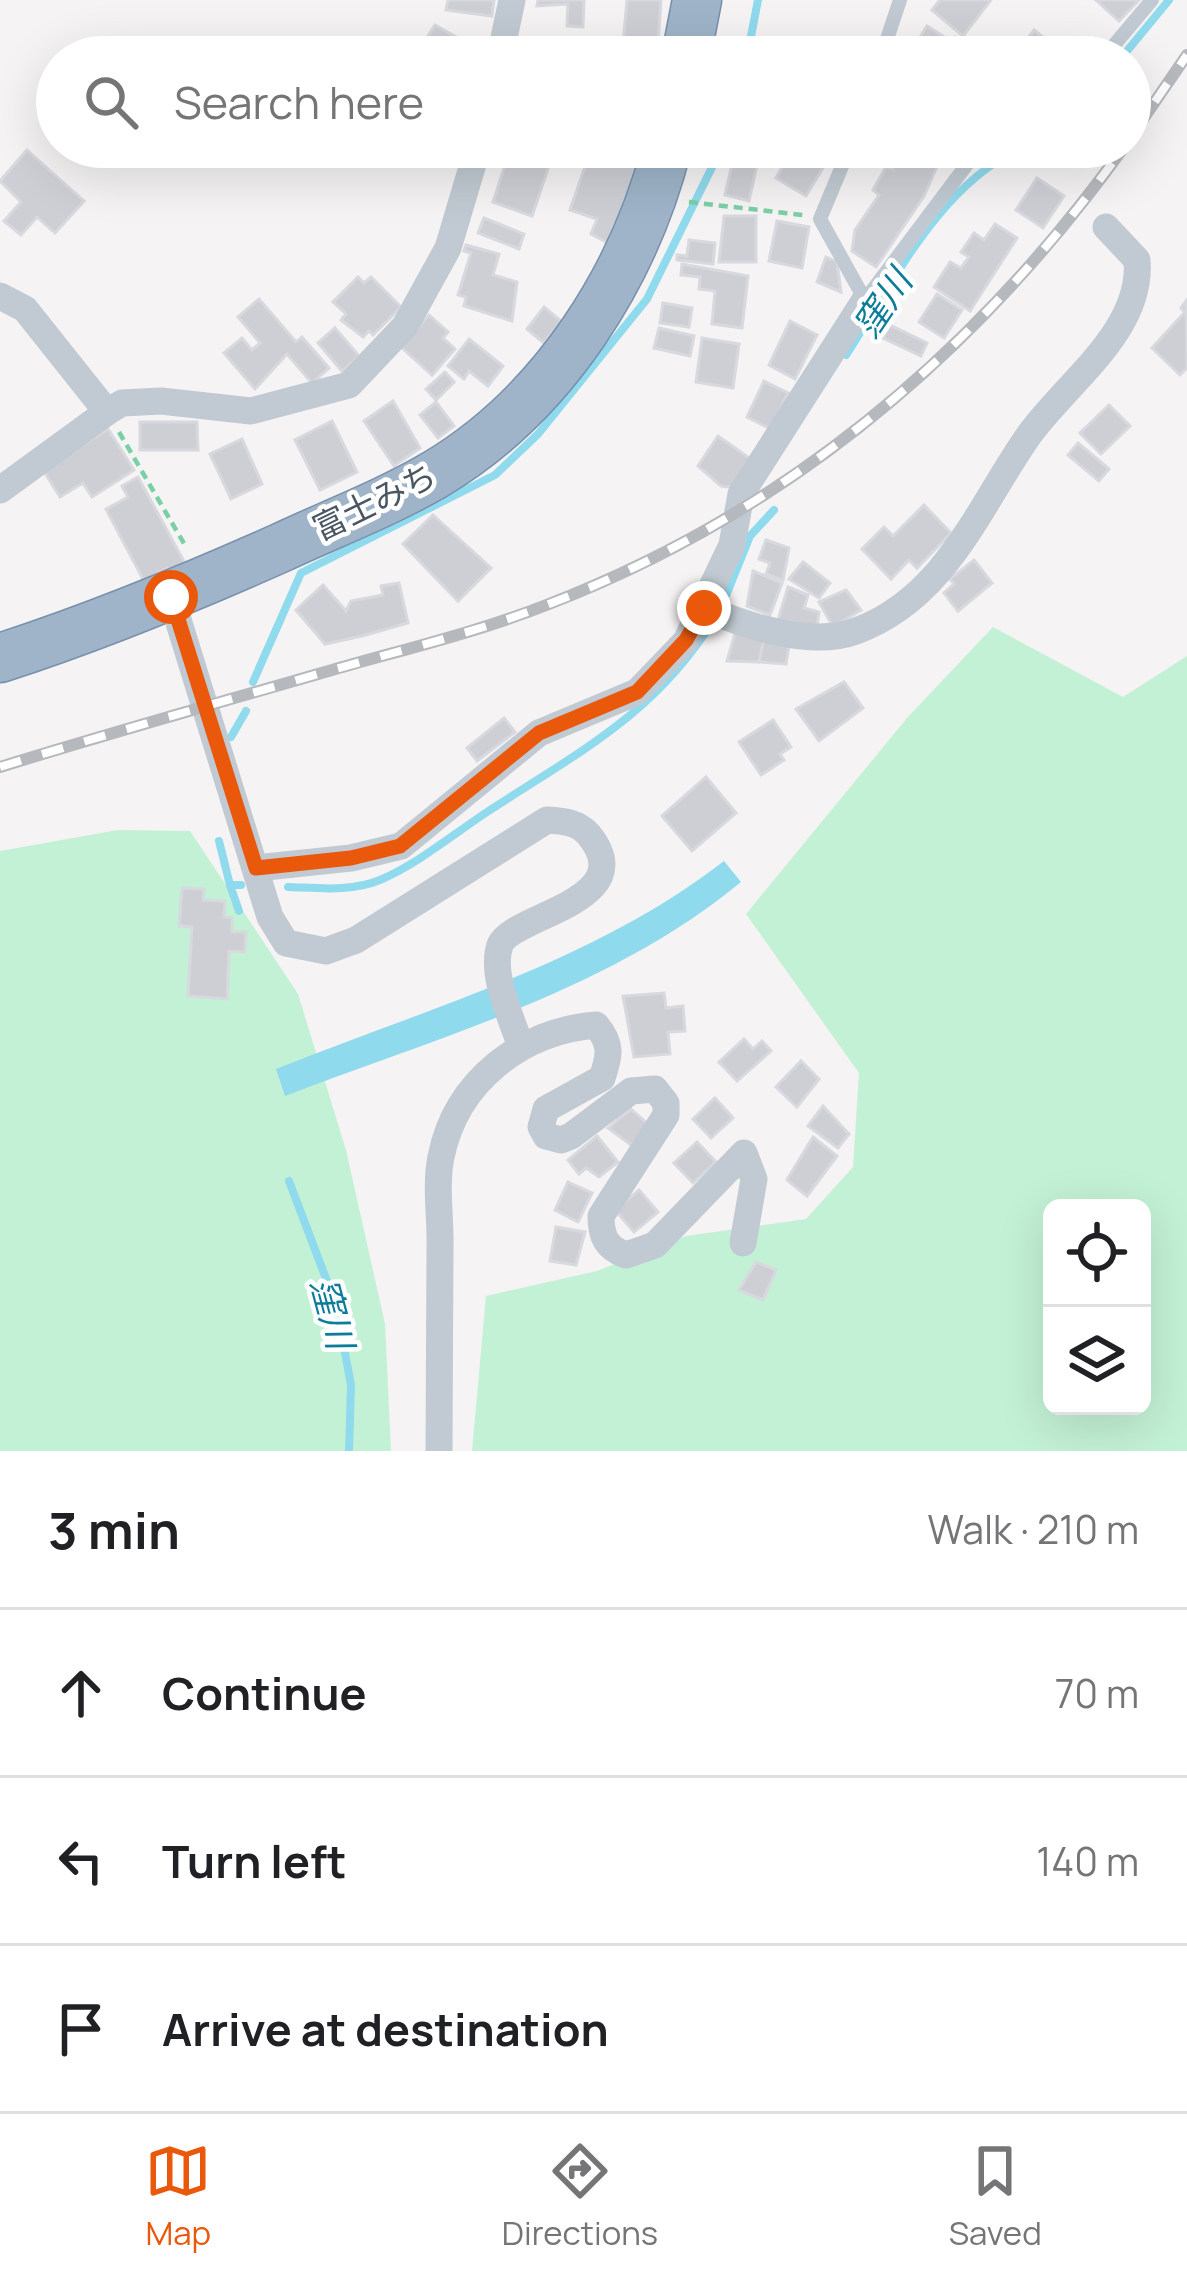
<!DOCTYPE html>
<meta charset="utf-8">
<style>
:root{--surface:#fff;--page:#f2f2f2;--text:#202124;--muted:#757577;--line:#e0e0e0;--accent:#ea580c}
body{margin:0;font-family:Manrope,"Noto Sans JP",sans-serif;background:var(--page);color:var(--text)}
.controls{position:absolute;right:36px;bottom:36px;display:grid;overflow:hidden;border-radius:18px;box-shadow:0 12px 48px #0002}
.controls button{width:108px;height:108px;display:grid;place-items:center;padding:0;border:0;border-bottom:3px solid var(--line);background:var(--surface);color:var(--text);font:60px sans-serif}
.stop{position:absolute;width:36px;height:36px;margin:-27px;border:9px solid #ea580c;border-radius:50%;background:#fff}
.stop.end{background:#ea580c;border-color:#fff;box-shadow:0 3px 12px #0008}
.list{margin:0;padding:0;list-style:none}
h2{display:flex;justify-content:space-between;align-items:center;height:156px;margin:0;padding:0 48px;font-size:51px}
h2 small{font-size:39px;font-weight:400;color:var(--muted)}
.list li{display:grid;grid-template-columns:78px 1fr auto;gap:36px;align-items:center;box-sizing:border-box;height:168px;padding:0 48px;border-top:3px solid var(--line)}
.list b{display:block;font-size:45px;white-space:nowrap}
.list em{font-size:39px;font-style:normal;color:var(--muted)}
.icon{flex:none;width:66px;height:66px;fill:none;stroke:currentColor;stroke-width:2;stroke-linecap:round;stroke-linejoin:round}
.map{position:relative;flex:none;width:1187px;height:1451px;overflow:hidden}
.search{position:absolute;background:var(--surface);box-shadow:0 12px 48px #0002;left:36px;right:36px;top:36px;height:132px;display:flex;align-items:center;gap:30px;box-sizing:border-box;padding:0 42px;border-radius:66px;color:var(--muted);font-size:45px}
.sheet{height:660px;background:var(--surface)}
nav{display:flex;justify-content:space-around;align-items:center;box-sizing:border-box;height:168px;border-top:3px solid var(--line);background:var(--surface);font-size:33px;color:var(--muted)}
nav a{display:grid;justify-items:center;gap:6px}
nav .on{color:var(--accent)}
.map>svg:first-child{display:block}
.green{fill:#c3f1d5;fill-rule:evenodd}
.water{fill:#90daee}
.lines{fill:none;stroke-linecap:round;stroke-linejoin:round}
.stream{stroke:#90daee;stroke-width:8}
.building{fill:#cdcfd5;stroke:#d7d9de;stroke-width:3}
.trunk-casing{stroke:#7690ad;stroke-width:51}
.path{stroke:#7ad0a6;stroke-width:4.5;stroke-dasharray:9 6;stroke-linecap:butt}
.service{stroke:#c1cad2;stroke-width:14}
.minor{stroke:#c1cad2;stroke-width:27}
.trunk{stroke:#9fb4c9;stroke-width:48}
.rail-casing{stroke:#b5b8bd;stroke-width:12}
.rail{stroke:#fff;stroke-width:8;stroke-dasharray:22;stroke-linecap:butt}
.route{stroke:#ea580c;stroke-width:15}
.labels{text-anchor:middle;dominant-baseline:central;stroke-width:9;stroke-linejoin:round;paint-order:stroke}
.street-label{font-size:33px;fill:#4a5661;stroke:#fff}
.water-label{font-size:36px;font-style:italic;fill:#0c7c9b;stroke:#fff}
</style>
<div class="map">
<svg width="1187" height="1451" viewBox="0 0 1187 1451">
<rect width="100%" height="100%" fill="#f5f3f3"/>
<g class="green">
<path d="M993,627L1123,697L1187,656V1451H472L486,1296L597,1271L686,1236L806,1219L853,1167L859,1073L746,914L907,718ZM1052,1208H1142V1406H1052Z"/>
<polygon points="118,830 190,831 298,994 346,1150 385,1324 391,1451 0,1451 0,851"/>
</g>
<path class="water" d="M724,861L741,882C610,990 441,1036 285,1096L276,1069C428,1008 594,962 724,861Z"/>
<g class="lines">
<g class="stream">
<polyline points="747,57 758,0"/>
<polyline points="1122,57 1169,0"/>
<path d="M846,355C894,281 940,184 1023,147"/>
<polyline points="721,608 750,536 774,510"/>
<polyline points="253,682 301,573 495,475 538,434 647,299 722,147"/>
<polyline points="231,737 246,711"/>
<polyline points="219,841 230,885"/>
<path d="M288,887C319,888 351,892 380,880C419,863 455,833 490,810C579,752 655,714 713,621"/>
<polyline points="239,911 230,885 241,885"/>
<polyline points="289,1181 336,1305 351,1385 349,1451"/>
</g>
</g>
<g class="building">
<polygon points="448,0 494,0 492,16 446,10"/>
<polygon points="538,0 584,0 583,27 567,26 568,4 537,6"/>
<polygon points="627,0 661,0 657,57 622,56"/>
<polygon points="940,0 991,0 963,36 932,10"/>
<polygon points="1096,0 1139,0 1119,21"/>
<polygon points="435,25 492,57 428,57 437,41 428,36"/>
<polygon points="927,26 952,42 955,37 969,44 961,57 907,57"/>
<polygon points="1034,30 1068,57 1013,57"/>
<polygon points="600,147 642,156 612,245 591,234 597,219 570,210 590,152 597,155"/>
<polygon points="736,147 761,147 749,201 725,195"/>
<polygon points="782,147 803,147 827,161 806,196 776,178 791,152"/>
<polygon points="906,147 938,164 924,196 876,267 852,251 855,230 879,195 873,190 886,167 893,169"/>
<polygon points="27,150 84,201 55,233 37,217 21,235 4,221 21,202 0,181"/>
<polygon points="509,153 549,166 532,216 493,202"/>
<polygon points="1037,178 1064,196 1043,228 1016,210"/>
<polygon points="724,216 756,216 756,262 719,262"/>
<polygon points="484,218 524,234 519,249 478,233"/>
<polygon points="777,221 809,227 802,268 769,261"/>
<polygon points="995,224 1017,238 970,311 934,287 950,262 961,268 969,257 961,252 974,233 984,240"/>
<polygon points="689,240 715,243 713,264 677,260 677,255 687,256"/>
<polygon points="466,245 499,254 493,275 517,282 512,321 464,306 466,297 458,295 471,253 464,251"/>
<polygon points="826,257 837,262 841,292 817,282"/>
<polygon points="682,264 748,276 742,328 712,324 715,291 699,289 700,277 681,275"/>
<polygon points="358,277 364,283 371,277 401,307 373,335 369,331 363,337 341,320 346,314 333,302"/>
<polygon points="937,294 962,310 944,338 919,322"/>
<polygon points="259,299 296,342 302,337 329,368 312,383 287,354 255,389 224,353 242,338 252,350 260,343 238,317"/>
<polygon points="1186,301 1187,368 1180,375 1152,348 1185,312 1181,308"/>
<polygon points="663,303 692,308 689,327 660,323"/>
<polygon points="544,307 561,321 544,343 527,329"/>
<polygon points="429,315 448,332 443,338 455,349 432,375 401,347"/>
<polygon points="790,321 817,335 795,379 769,365"/>
<polygon points="890,325 927,343 921,356 883,338"/>
<polygon points="335,328 359,356 342,371 318,343"/>
<polygon points="659,328 694,336 690,356 654,348"/>
<polygon points="702,338 739,344 733,388 696,382"/>
<polygon points="469,339 503,366 488,386 469,371 464,379 448,366"/>
<polygon points="445,372 454,382 436,400 426,389"/>
<polygon points="764,381 788,393 771,429 747,417"/>
<polygon points="393,401 420,448 394,466 364,421"/>
<polygon points="436,402 454,426 438,438 420,415"/>
<polygon points="1109,405 1130,426 1101,454 1080,433"/>
<polygon points="332,421 357,472 320,490 295,440"/>
<polygon points="140,422 197,422 198,450 140,450"/>
<polygon points="108,429 134,470 92,497 83,483 60,497 43,470"/>
<polygon points="718,436 752,460 739,488 721,486 698,466"/>
<polygon points="242,439 262,484 231,499 210,454"/>
<polygon points="1078,443 1109,469 1099,481 1068,455"/>
<polygon points="138,477 187,567 171,576 167,568 144,581 106,509 128,497 122,486"/>
<polygon points="924,505 951,533 917,568 909,560 891,579 862,549 884,527 893,536"/>
<polygon points="433,515 491,568 458,601 403,544"/>
<polygon points="766,540 789,548 783,580 766,574 770,563 759,559"/>
<polygon points="974,560 992,583 958,611 944,593 954,584 950,579"/>
<polygon points="803,562 830,583 819,598 789,579"/>
<polygon points="753,571 782,583 770,615 747,606"/>
<polygon points="399,583 408,623 362,636 325,644 296,610 323,585 346,611 351,601 383,595 381,586"/>
<polygon points="788,587 808,595 804,608 819,612 817,626 778,620"/>
<polygon points="846,590 861,610 833,627 819,602"/>
<polygon points="736,630 764,639 759,662 727,661"/>
<polygon points="764,639 789,646 786,664 759,662"/>
<polygon points="844,682 863,708 819,741 796,709"/>
<polygon points="504,718 515,732 477,761 467,748"/>
<polygon points="773,720 791,747 780,754 784,760 761,775 739,742"/>
<polygon points="706,777 736,813 692,851 662,816"/>
<polygon points="182,888 204,889 203,900 225,901 224,917 232,918 232,932 246,932 245,952 229,951 227,999 188,996 192,927 179,926"/>
<polygon points="664,993 666,1008 683,1006 685,1031 668,1032 670,1054 634,1057 623,996"/>
<polygon points="744,1039 753,1049 762,1041 771,1051 737,1081 719,1062"/>
<polygon points="801,1061 819,1079 797,1107 776,1087"/>
<polygon points="715,1098 733,1118 711,1138 693,1119"/>
<polygon points="823,1106 849,1134 838,1148 808,1126"/>
<polygon points="631,1109 649,1125 631,1145 608,1128"/>
<polygon points="597,1136 618,1162 599,1177 586,1168 579,1174 568,1160"/>
<polygon points="813,1137 837,1156 807,1196 787,1180"/>
<polygon points="697,1142 716,1162 693,1183 674,1163"/>
<polygon points="568,1182 592,1193 578,1222 555,1210"/>
<polygon points="639,1190 658,1212 634,1232 615,1210"/>
<polygon points="556,1227 585,1232 576,1265 550,1261"/>
<polygon points="756,1262 776,1270 763,1300 739,1290"/>
</g>
<g class="lines">
<defs>
<g id="trunk">
<polyline points="686,57 697,0"/>
<path d="M0,658C96,627 188,589 280,548C331,524 387,503 436,474C554,403 634,276 667,147"/>
</g>
</defs>
<use href="#trunk" class="trunk-casing"/>
<g class="path">
<polyline points="689,202 803,215"/>
<polyline points="119,432 186,547"/>
</g>
<g class="service">
<polyline points="881,57 900,0"/>
<polyline points="1104,57 1152,0"/>
<polyline points="850,147 820,219 865,300 968,163 999,147"/>
</g>
<g class="minor">
<polyline points="500,57 512,0"/>
<polyline points="0,296 25,309 107,412 0,490"/>
<polyline points="107,412 122,403 161,401 251,411 349,385 405,326 448,248 478,147"/>
<path d="M171,597L270,917L286,943L326,951L356,940L547,820C563,821 578,822 589,835C643,902 511,915 500,945C490,974 511,1017 520,1044"/>
<path d="M704,608C747,626 810,648 856,631C946,598 979,506 1029,435C1066,383 1143,331 1137,260L1106,227"/>
<polyline points="256,868 351,858 401,846 539,733 637,692 686,641 732,545 741,494 865,300"/>
<path d="M439,1451C439,1384 440,1316 440,1249C441,1220 435,1185 441,1157C456,1081 522,1031 596,1025C612,1044 610,1055 602,1078L546,1109L541,1127L546,1136L561,1140L571,1136L631,1091L655,1089L666,1103V1115L601,1216C601,1236 606,1248 626,1255L655,1245L744,1153L754,1179L743,1243"/>
</g>
<use href="#trunk" class="trunk"/>
<defs>
<g id="rail">
<polyline points="1130,138 1187,55"/>
<path d="M0,767C110,733 221,702 332,670C405,649 478,632 549,604C787,512 976,353 1124,147"/>
</g>
</defs>
<use href="#rail" class="rail-casing"/>
<use href="#rail" class="rail"/>
</g>
<g class="lines">
<polyline class="route" points="171,597 256,868 351,858 400,846 539,733 637,692 686,640 704,608"/>
</g>
<g class="labels">
<g class="street-label">
<text transform="translate(374 501) rotate(-26)">富士みち</text>
</g>
<g class="water-label">
<text transform="translate(882 303) rotate(-56)">窪川</text>
<text transform="translate(333 1313) rotate(75)">窪川</text>
</g>
</g>
</svg>
<div class="controls">
<button><svg class="icon" aria-label="locate" viewBox="0 0 24 24"><circle cx="12" cy="12" r="6"/><path d="M12 2v4M12 18v4M2 12h4M18 12h4"/></svg></button>
<button><svg class="icon" aria-label="layers" viewBox="0 0 24 24"><path d="M12 4l9 5-9 5-9-5zM3 14l9 5 9-5"/></svg></button>
</div>
<div class="stop" style="left:171px;top:597px"></div>
<div class="stop end" style="left:704px;top:608px"></div>
<div class="search"><svg class="icon" aria-label="search" viewBox="0 0 24 24"><circle cx="10" cy="10" r="6"/><path d="M15 15l6 6"/></svg>Search here</div>
</div>
<section class="sheet">
<h2>3 min<small>Walk · 210 m</small></h2>
<ul class="list">
<li><svg class="icon" aria-label="ahead" viewBox="0 0 24 24"><path d="M12 20V5M6 11l6-6 6 6"/></svg><div><b>Continue</b></div><em>70 m</em></li>
<li><svg class="icon" aria-label="left" viewBox="0 0 24 24"><path d="M17 20v-9H6M10 6l-5 5 5 5"/></svg><div><b>Turn left</b></div><em>140 m</em></li>
<li><svg class="icon" aria-label="arrive" viewBox="0 0 24 24"><path d="M6 21V4h12l-3 4 3 4H6"/></svg><div><b>Arrive at destination</b></div></li>
</ul>
</section>
<nav>
<a class="on"><svg class="icon" aria-label="map" viewBox="0 0 24 24"><path d="M3 6l6-2 6 2 6-2v14l-6 2-6-2-6 2zM9 4v14M15 6v14"/></svg>Map</a>
<a><svg class="icon" aria-label="directions" viewBox="0 0 24 24"><path d="M12 3l9 9-9 9-9-9zM9 14v-3h6M13 9l2 2-2 2"/></svg>Directions</a>
<a><svg class="icon" aria-label="saved" viewBox="0 0 24 24"><path d="M7 4h10v16l-5-4-5 4z"/></svg>Saved</a>
</nav>
